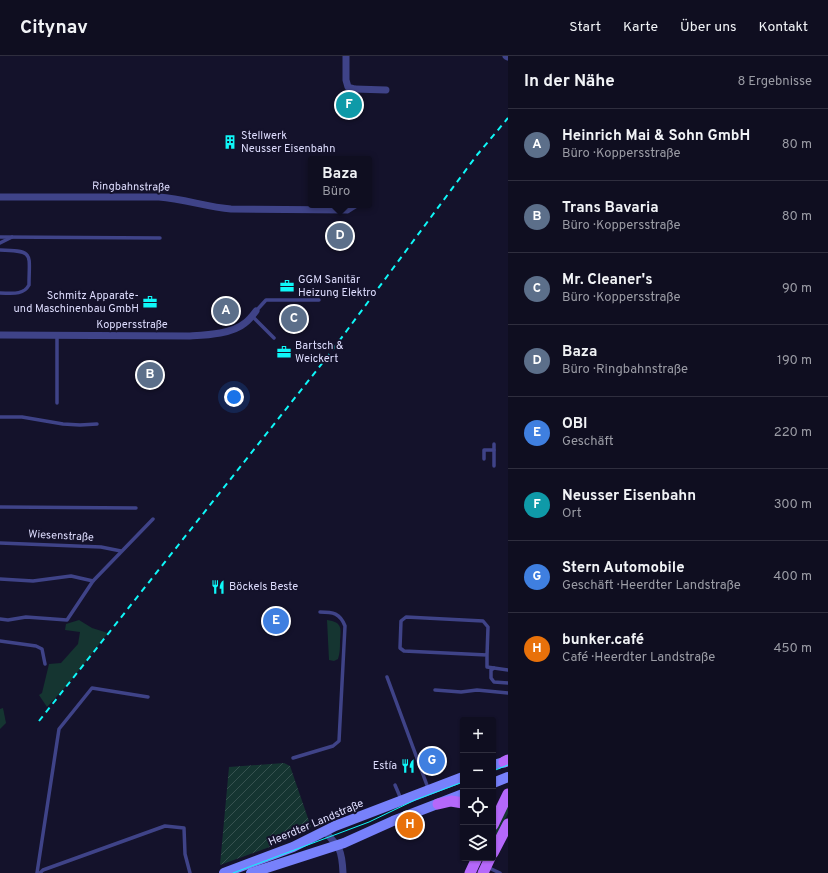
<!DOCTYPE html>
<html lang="de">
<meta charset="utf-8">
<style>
:root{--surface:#0f0e20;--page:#181729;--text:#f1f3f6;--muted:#9b9ca5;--line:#2f2e3e;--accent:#0ff7f8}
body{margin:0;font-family:Overpass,sans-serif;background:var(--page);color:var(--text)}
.controls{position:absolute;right:12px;bottom:12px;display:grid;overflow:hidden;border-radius:4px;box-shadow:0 1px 3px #0004}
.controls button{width:36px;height:36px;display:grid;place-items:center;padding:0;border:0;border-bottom:1px solid var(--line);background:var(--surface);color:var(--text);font:20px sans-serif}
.you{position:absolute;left:234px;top:341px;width:14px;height:14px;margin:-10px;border:3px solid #fff;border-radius:50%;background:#1a73e8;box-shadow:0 0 0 6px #1a73e833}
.badge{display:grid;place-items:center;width:26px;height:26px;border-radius:50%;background:var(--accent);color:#fff;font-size:13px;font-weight:700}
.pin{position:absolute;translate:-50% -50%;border:2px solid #fff;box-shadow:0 1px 4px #0006}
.popup{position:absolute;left:308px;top:100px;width:64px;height:52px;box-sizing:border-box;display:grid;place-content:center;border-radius:4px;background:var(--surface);filter:drop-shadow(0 1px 3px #0005);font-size:13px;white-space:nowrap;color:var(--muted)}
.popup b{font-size:15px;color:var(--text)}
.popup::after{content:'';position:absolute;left:50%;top:100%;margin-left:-8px;border:8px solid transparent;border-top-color:var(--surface)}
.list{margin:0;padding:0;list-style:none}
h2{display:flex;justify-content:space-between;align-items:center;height:52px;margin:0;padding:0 16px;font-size:17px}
h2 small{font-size:13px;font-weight:400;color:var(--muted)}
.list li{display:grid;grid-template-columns:26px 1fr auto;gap:12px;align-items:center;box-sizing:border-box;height:72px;padding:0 16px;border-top:1px solid var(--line)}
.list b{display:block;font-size:15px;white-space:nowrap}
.list p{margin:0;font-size:13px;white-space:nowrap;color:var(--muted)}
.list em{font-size:13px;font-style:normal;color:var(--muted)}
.icon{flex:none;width:22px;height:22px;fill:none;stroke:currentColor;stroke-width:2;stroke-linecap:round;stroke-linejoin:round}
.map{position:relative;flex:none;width:508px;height:817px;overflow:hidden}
header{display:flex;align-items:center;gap:24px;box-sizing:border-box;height:56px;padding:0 20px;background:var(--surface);border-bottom:1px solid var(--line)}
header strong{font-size:19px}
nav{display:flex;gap:22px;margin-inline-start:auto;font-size:14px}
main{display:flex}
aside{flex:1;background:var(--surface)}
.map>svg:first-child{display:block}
.grass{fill:#153531}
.garden{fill:url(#garden-furrows)}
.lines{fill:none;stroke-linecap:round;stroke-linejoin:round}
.lane{stroke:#3f4388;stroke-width:3.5}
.street{stroke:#3f4388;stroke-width:7}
.secondary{stroke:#7781fb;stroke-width:10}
.primary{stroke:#b568fa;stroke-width:11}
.tram{stroke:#0ff7f8;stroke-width:1}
.rail{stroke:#0ff7f8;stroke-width:2;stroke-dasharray:6 5;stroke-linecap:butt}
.labels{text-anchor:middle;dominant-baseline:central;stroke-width:4;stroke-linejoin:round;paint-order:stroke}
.poi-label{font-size:11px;fill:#deddfe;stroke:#14122b;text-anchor:start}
.street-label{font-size:11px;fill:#deddfe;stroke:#14122b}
</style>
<header>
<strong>Citynav</strong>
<nav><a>Start</a><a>Karte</a><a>Über uns</a><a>Kontakt</a></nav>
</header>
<main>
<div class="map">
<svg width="508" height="817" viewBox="0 0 508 817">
<defs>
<pattern id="garden-furrows" width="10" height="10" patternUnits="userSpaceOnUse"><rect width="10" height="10" fill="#153531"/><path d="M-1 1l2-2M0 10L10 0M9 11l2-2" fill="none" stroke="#375250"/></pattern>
</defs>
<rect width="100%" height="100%" fill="#14122b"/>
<g class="grass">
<polygon points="79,564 92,572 108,577 69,627 47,651 39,639 42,637 49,608 61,607 78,588 80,576 65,574 66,568"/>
<path d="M327,564C343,566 341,573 340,586C340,591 340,597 338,603L334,605L329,604Z"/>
<polygon points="3,652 6,667 0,673 0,653"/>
<polygon points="508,744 508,757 493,789 493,775"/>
</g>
<polygon class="garden" points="284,707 290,710 311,771 275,789 220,809 229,711"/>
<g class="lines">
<g class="lane">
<polyline points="0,181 160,182"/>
<polyline points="0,187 12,181"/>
<path d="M0,194C35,195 29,197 29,229C23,240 10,237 0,237"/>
<polyline points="256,255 266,244 319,244"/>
<polyline points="252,260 274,282"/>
<polyline points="57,279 57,347"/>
<polyline points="0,361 22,361 63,368 80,369 97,368"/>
<polyline points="494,388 494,410"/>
<polyline points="484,403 484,394 494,394"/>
<polyline points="0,451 136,452"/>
<polyline points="0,487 101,491 121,495"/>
<polyline points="0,523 33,525 71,520 93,525 153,463"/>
<polyline points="0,563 8,564 26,561 67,564 93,525"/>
<polyline points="0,585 36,590 42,593 45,608"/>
<polyline points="487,599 488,571 483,565 406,561 401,565 400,592 404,595 487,599 487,611 508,614"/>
<polyline points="494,612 491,614 491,622 494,626 508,627"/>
<polyline points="387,621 428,732"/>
<polyline points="435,634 461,636 477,634 508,637"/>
<path d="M293,702L333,690L339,685L345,570C340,557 333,556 320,556"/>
<polyline points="395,729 401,743"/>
<polyline points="487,811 500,817"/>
<polyline points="37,817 59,673 92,632 148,641"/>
<polyline points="40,817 43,814 165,770 184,772 185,798 190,817"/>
</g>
<g class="street">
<polyline points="346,0 346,24 348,31 355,33 386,34"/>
<polyline points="506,0 508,1"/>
<path d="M0,141H159C184,143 207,151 231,153L347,154L355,149"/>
<path d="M0,279L190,280C206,279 232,278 245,267C249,264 253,259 256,255"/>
<path d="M324,775C340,791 342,794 343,817"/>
</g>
<g class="secondary">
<polyline points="493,709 508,705"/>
<polyline points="493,727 508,721"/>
<polyline points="224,817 293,791 335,770 463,721"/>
<polyline points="251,817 344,787 393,765 463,738"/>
</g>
<g class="primary">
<polyline points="504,706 508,704"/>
<polyline points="438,748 451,745 463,747"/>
<polyline points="493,769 508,738"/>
<polyline points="493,797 508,768"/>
<polyline points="470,817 477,802"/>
<polyline points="483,817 490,802"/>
</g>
<g class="tram">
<polyline points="493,715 508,709"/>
<polyline points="233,817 369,766 415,744 463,726"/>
</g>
<polyline class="rail" points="39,665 328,300 477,99 508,62"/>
</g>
<defs>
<symbol id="building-bare" viewBox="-9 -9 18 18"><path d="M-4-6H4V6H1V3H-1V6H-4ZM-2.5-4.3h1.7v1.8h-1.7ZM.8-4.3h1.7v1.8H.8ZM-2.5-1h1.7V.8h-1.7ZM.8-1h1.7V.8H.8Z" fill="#0ff7f8" stroke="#14122b" stroke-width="2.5" paint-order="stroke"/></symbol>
<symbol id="office-bare" viewBox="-9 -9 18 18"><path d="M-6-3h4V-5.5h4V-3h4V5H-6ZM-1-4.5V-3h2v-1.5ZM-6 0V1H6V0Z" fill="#0ff7f8" stroke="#14122b" stroke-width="2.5" paint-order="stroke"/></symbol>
<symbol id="restaurant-bare" viewBox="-9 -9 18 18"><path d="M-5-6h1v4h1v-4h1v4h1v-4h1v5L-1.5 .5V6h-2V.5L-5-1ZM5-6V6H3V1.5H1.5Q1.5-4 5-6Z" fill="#0ff7f8" stroke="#14122b" stroke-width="2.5" paint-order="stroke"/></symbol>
</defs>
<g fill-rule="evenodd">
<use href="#building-bare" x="220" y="76" width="20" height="20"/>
<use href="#office-bare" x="277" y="220" width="20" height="20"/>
<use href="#office-bare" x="140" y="236" width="20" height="20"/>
<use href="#office-bare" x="274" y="286" width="20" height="20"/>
<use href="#restaurant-bare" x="208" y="521" width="20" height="20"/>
<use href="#restaurant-bare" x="398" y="700" width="20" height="20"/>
</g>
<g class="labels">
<g class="poi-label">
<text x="241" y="80">Stellwerk<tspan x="241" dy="13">Neusser Eisenbahn</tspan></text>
<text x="298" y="224">GGM Sanitär<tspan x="298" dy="13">Heizung Elektro</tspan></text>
<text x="139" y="240" text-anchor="end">Schmitz Apparate-<tspan x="139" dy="13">und Maschinenbau GmbH</tspan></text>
<text x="295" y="290">Bartsch &amp;<tspan x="295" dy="13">Weickert</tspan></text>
<text x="229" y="531">Böckels Beste</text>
<text x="397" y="710" text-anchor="end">Estía</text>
</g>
<g class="street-label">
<text transform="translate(131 131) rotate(1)">Ringbahnstraße</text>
<text x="132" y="269">Koppersstraße</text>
<text transform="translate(61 480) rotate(3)">Wiesenstraße</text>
<text transform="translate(316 767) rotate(-23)">Heerdter Landstraße</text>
</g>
</g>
</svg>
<div class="controls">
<button>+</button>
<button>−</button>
<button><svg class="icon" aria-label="locate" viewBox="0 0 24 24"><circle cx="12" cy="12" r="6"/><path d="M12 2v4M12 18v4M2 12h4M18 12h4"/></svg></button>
<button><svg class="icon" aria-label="layers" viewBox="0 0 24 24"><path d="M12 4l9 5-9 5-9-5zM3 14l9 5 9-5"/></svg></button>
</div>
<div class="you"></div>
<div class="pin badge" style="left:226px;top:255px;background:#5c6f8a">A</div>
<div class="pin badge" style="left:150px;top:319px;background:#5c6f8a">B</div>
<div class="pin badge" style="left:294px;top:263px;background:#5c6f8a">C</div>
<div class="pin badge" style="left:340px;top:180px;background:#5c6f8a">D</div>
<div class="popup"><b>Baza</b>Büro</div>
<div class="pin badge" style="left:276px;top:565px;background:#3f7fe0">E</div>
<div class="pin badge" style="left:349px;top:49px;background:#0f9aa8">F</div>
<div class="pin badge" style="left:432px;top:705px;background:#3f7fe0">G</div>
<div class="pin badge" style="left:410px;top:769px;background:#e8710a">H</div>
</div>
<aside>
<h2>In der Nähe<small>8 Ergebnisse</small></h2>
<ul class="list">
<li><span class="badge" style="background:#5c6f8a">A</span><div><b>Heinrich Mai &amp; Sohn GmbH</b><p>Büro · Koppersstraße</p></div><em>80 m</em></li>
<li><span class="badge" style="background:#5c6f8a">B</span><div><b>Trans Bavaria</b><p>Büro · Koppersstraße</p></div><em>80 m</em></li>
<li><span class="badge" style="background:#5c6f8a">C</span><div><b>Mr. Cleaner's</b><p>Büro · Koppersstraße</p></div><em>90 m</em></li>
<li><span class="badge" style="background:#5c6f8a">D</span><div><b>Baza</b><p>Büro · Ringbahnstraße</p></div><em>190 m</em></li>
<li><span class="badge" style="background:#3f7fe0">E</span><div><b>OBI</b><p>Geschäft</p></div><em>220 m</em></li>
<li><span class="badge" style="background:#0f9aa8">F</span><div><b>Neusser Eisenbahn</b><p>Ort</p></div><em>300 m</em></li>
<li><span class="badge" style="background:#3f7fe0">G</span><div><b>Stern Automobile</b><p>Geschäft · Heerdter Landstraße</p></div><em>400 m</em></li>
<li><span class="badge" style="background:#e8710a">H</span><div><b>bunker.café</b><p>Café · Heerdter Landstraße</p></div><em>450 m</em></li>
</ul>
</aside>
</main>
